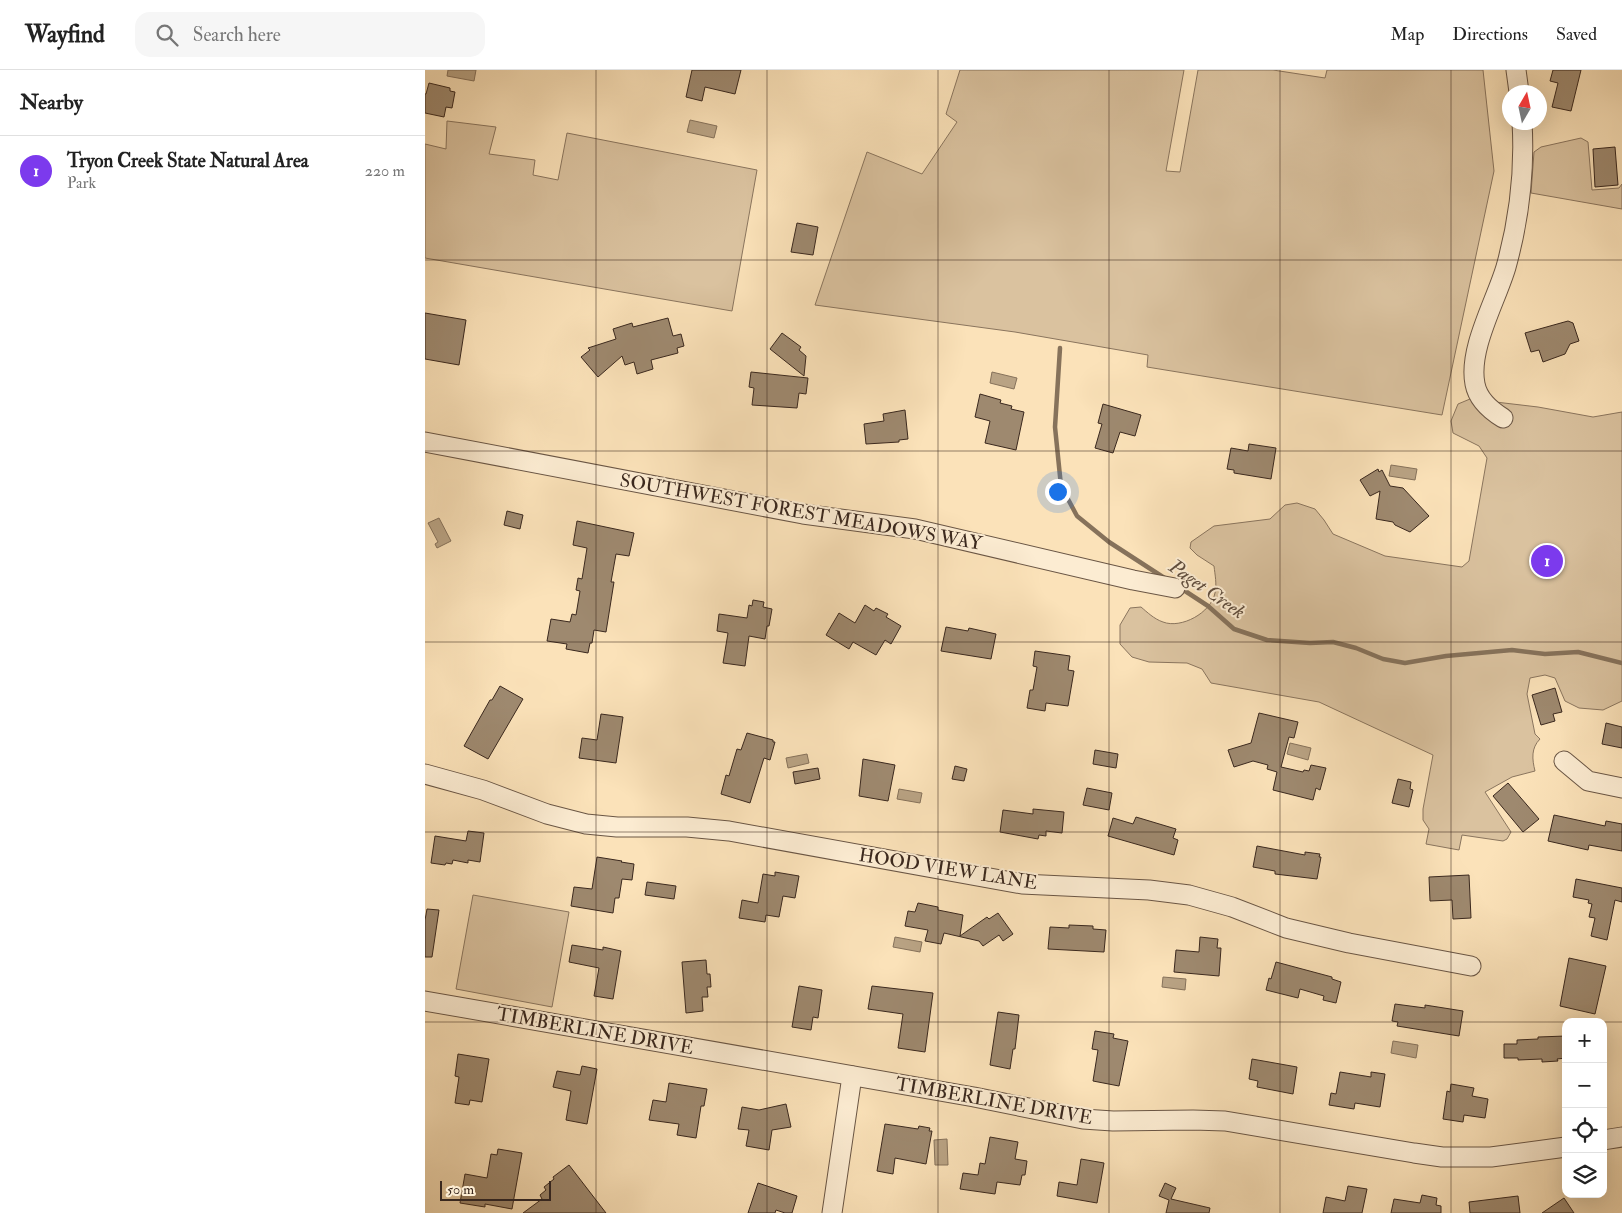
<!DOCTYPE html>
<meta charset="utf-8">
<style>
:root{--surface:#fff;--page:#f6f6f6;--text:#222;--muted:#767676;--line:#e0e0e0;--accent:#7c3aed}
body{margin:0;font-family:"IM FELL Double Pica",serif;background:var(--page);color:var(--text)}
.controls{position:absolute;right:15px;bottom:15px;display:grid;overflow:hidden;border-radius:10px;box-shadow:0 5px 20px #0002}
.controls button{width:45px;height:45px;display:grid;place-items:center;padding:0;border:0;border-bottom:1px solid var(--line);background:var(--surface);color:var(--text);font:25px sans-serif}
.compass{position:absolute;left:1077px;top:15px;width:45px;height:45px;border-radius:50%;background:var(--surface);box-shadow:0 5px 20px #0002;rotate:9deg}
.scale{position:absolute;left:15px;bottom:12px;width:111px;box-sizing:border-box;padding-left:5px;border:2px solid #3a281e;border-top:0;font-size:14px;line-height:18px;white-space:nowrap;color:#3a281e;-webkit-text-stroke:4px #fcecd2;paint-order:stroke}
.you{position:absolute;left:632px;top:421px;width:18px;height:18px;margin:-12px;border:4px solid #fff;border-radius:50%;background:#1a73e8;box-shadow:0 0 0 8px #1a73e833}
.badge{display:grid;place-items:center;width:32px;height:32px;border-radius:50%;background:var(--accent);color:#fff;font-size:16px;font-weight:700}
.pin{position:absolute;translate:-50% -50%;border:2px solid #fff;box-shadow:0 1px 5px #0006}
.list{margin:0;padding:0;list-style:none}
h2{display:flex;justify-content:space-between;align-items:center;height:65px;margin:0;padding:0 20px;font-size:21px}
h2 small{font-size:16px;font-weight:400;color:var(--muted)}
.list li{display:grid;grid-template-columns:32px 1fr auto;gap:15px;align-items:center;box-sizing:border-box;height:70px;padding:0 20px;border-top:1px solid var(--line)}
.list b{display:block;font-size:19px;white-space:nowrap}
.list p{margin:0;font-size:16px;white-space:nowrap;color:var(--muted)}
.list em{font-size:16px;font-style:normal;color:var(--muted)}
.icon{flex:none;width:28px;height:28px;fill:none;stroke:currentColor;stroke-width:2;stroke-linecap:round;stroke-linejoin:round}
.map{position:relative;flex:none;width:1197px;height:1143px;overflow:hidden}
header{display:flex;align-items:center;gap:30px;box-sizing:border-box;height:70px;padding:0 25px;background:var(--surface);border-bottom:1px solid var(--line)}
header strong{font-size:24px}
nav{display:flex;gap:28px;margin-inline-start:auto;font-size:18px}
.search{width:350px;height:45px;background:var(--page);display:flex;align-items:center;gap:12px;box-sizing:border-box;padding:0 18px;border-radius:15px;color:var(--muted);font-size:19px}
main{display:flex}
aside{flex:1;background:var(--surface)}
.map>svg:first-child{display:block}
.green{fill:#dac29f;stroke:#8a755e}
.water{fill:#b9a384;stroke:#86725b}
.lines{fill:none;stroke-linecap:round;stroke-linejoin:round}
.stream{stroke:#86725b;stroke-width:4.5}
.building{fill:#9e896f;stroke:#3a281e}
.minor-casing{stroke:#6a5645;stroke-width:21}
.minor{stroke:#fcecd2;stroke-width:19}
.grid{fill:none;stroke:#3a281e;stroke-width:1;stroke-opacity:0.55}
.labels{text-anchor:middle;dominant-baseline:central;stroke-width:4;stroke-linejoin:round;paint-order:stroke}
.street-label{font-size:19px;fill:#3a281e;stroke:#fcecd2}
.water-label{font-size:20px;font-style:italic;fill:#604d3d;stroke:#fcecd2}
</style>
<header>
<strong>Wayfind</strong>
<div class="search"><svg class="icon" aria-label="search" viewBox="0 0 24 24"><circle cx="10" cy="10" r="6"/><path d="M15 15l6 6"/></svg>Search here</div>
<nav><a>Map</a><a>Directions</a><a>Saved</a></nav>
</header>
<main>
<aside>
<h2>Nearby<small></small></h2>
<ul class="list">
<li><span class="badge">1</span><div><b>Tryon Creek State Natural Area</b><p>Park</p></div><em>220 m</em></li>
</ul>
</aside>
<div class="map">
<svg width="1197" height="1143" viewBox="0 0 1197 1143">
<rect width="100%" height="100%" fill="#fbe2b9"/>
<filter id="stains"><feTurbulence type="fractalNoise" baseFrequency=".004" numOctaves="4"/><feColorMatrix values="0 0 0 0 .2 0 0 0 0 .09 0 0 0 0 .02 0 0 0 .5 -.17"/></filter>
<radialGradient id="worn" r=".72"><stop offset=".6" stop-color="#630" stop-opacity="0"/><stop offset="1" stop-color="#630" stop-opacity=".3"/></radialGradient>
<g class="green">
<polygon points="535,0 759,0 741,101 755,102 773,0 848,0 900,8 902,0 1058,0 1069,101 1017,345 722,297 723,285 590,262 390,235 442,82 497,104 532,52 521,44"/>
<polygon points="22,51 71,57 64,84 110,90 108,105 133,110 142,63 332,100 307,241 0,188 0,74 21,79"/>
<polygon points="1156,68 1163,72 1167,120 1194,118 1197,114 1197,139 1106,123 1109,82 1116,77"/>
<path d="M1045,329L1113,337L1168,347L1197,342V631L1178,640L1154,638L1140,631L1130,608L1120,605L1105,608L1102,624L1110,664L1115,669C1106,678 1107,689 1110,701L1087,707L1060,722L1086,762L1082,769L1078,771L1037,765L1034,780L1001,774L1004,759L998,750V739L1008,685L894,632L786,613L777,599L762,593L724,592L707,587L695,574V555L705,538L716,537C722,542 729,549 738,552C756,559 786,543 790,523C792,514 790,505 789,496L772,485L765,478L766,472L789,456L845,449L860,435L872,433L890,439L899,450L908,464L960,486L1037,497L1044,491L1062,388L1054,376L1028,363L1026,351L1033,334Z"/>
<polygon points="48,825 144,842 127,937 31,919"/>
</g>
<g class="water">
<polygon points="23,0 51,0 49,11 22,6"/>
<polygon points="265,50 292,56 289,68 262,62"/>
<polygon points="567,302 592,308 589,319 565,313"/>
<polygon points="966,395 992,399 990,410 964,406"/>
<polygon points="14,448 26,471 12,478 10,474 13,472 3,453"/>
<polygon points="865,673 886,678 883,690 862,684"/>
<polygon points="382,684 384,693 363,698 361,688"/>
<polygon points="474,719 497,723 495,733 472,729"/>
<polygon points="470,867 497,872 495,882 468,877"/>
<polygon points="738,907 761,909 760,920 737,917"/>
<polygon points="968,971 993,975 991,988 966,983"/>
<polygon points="522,1069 523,1095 510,1095 509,1070"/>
</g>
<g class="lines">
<g class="stream">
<polyline points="635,278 630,357 636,416 652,446 684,472 741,509"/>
<polyline points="754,517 783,536 809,559 842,570 885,573 908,572 931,578 958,589 980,593 1021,586 1087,580 1120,584 1153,582 1197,593"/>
</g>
</g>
<g class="building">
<polygon points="267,0 316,0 310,24 280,17 277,31 261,27"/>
<polygon points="1128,0 1156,0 1146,41 1127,37 1133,13 1125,11"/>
<polygon points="4,13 25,18 25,21 30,22 27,38 21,37 19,47 0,43 0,24 1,24"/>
<polygon points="1190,77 1193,115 1170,117 1168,79"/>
<polygon points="372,153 393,157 388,185 366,182"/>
<polygon points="0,243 41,250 34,295 0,289"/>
<polygon points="243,248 248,266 256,264 259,276 252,278 253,283 226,290 228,299 212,304 209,292 200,295 197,286 173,307 156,287 165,280 163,278 191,269 188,259 207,253 208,257"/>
<polygon points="1143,251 1148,253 1154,271 1145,274 1140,284 1118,292 1114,280 1106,282 1100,263"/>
<polygon points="357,263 376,277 374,280 381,286 379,306 345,279"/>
<polygon points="326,302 383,308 381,324 374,323 372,338 327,335 329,318 324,317"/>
<polygon points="555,324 576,330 575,333 587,336 586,339 599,342 591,380 560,373 565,351 550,347"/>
<polygon points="678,334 716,345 710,366 695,362 688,383 670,378 677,354 673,353"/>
<polygon points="480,340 483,369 474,370 474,372 441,374 439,354 459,351 458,344"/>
<polygon points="824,374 851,378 846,409 809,403 809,400 802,399 806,378 823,381"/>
<polygon points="953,399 954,402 957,400 965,416 978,418 1004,446 985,462 970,455 968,452 951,449 955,421 945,426 935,410"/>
<polygon points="82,441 98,445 95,459 79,455"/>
<polygon points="152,451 209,463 204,486 191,484 186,512 189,512 181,562 169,560 167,573 165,573 163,583 141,579 142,574 122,571 126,549 145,552 147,544 151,545 155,521 151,520 153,508 157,509 162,478 148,475"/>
<polygon points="328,530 339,532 338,537 347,539 344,556 342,556 340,569 324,566 320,596 298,593 303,563 292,561 294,544 322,548 324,535 327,536"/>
<polygon points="440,535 449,541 451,538 463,544 461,547 476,556 466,574 460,570 451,585 428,572 424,579 401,565 414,543 430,553"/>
<polygon points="521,557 543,561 544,558 571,564 566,589 516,581"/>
<polygon points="610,581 645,586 643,600 649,601 643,636 621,633 620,641 602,638 605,620 608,620 612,597 608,596"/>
<polygon points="75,616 98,629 63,689 39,676 65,630 67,630"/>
<polygon points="1130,618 1137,642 1128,644 1130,651 1116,655 1107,625"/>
<polygon points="834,643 873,652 869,668 864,667 856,697 878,702 879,700 884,701 886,695 901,698 895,720 891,718 888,730 848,720 852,702 842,699 843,695 828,691 809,697 803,680 826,673"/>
<polygon points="176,644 198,647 191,693 154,688 157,668 172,670"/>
<polygon points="1181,653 1197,657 1197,678 1177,674"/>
<polygon points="322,663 348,670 348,672 350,672 345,690 339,688 325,733 296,724 301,705 304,706 312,679 316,680"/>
<polygon points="670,680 693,684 691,698 668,694"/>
<polygon points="438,689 470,695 463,731 434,726"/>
<polygon points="530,696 542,699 539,711 527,709"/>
<polygon points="393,698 395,709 370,714 368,702"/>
<polygon points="973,709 986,712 985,719 988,720 984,737 967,733"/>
<polygon points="1083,713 1114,749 1098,762 1068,726"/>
<polygon points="662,718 687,723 684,740 658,735"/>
<polygon points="608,739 639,742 637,763 621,761 621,766 614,765 613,769 575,762 578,740 608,744"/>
<polygon points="1129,745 1180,756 1181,751 1197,754 1197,781 1164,775 1163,780 1123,771"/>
<polygon points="711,747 751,759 748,768 753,770 749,785 683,766 688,748 708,754"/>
<polygon points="43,761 59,763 55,792 43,790 43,793 28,790 27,794 21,793 20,795 6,793 10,766 41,771"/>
<polygon points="832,776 880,785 880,782 895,784 894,787 896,787 892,809 850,804 850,801 828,797"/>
<polygon points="172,787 197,791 196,792 209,794 207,810 197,809 194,828 190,828 188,843 146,836 149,817 167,819"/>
<polygon points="350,802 374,806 370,828 358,826 354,847 341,845 340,852 314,848 317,830 333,833 338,804 350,806"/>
<polygon points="1044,805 1046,848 1028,849 1027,830 1005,831 1004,807"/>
<polygon points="1151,809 1197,818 1197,832 1190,830 1182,870 1166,866 1170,848 1164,847 1167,834 1163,833 1164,830 1148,827"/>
<polygon points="222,812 251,816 249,829 220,825"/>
<polygon points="493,833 513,837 513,840 538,845 535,866 562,847 564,849 573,843 588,864 578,871 574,865 558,876 554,871 519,863 516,874 500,871 503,860 480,856 483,841 490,842"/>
<polygon points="2,839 14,840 7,887 0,887 0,850"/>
<polygon points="644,855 668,856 668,859 681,860 679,882 623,879 625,857 644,858"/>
<polygon points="775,867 793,869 792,878 796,878 794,906 749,902 751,880 774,882"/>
<polygon points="147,875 178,880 178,877 196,881 188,929 169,926 174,898 144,892"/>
<polygon points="1144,888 1181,896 1170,944 1135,936"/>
<polygon points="281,890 282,904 285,904 286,917 282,917 283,927 277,927 278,941 261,943 257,892"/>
<polygon points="851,892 907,907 907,909 916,912 911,933 898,930 899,926 875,919 873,928 841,920 844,908 846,909"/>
<polygon points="374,916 397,920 393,948 388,947 386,960 367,957"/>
<polygon points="447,916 508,923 500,982 473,978 478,944 443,939"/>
<polygon points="970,934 1000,938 1000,935 1038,941 1034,966 972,956 973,952 967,951"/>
<polygon points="573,942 594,945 590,979 588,979 585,999 565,995"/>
<polygon points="670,961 689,964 688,968 703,971 694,1016 668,1011 673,980 667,979"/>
<polygon points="1141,966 1141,988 1132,989 1133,991 1117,992 1117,989 1093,990 1093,988 1079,988 1079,974 1092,974 1092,970 1113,969 1113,967"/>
<polygon points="33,984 64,989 57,1032 45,1030 44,1035 30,1033 34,1007 30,1006"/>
<polygon points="827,989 872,997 868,1024 832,1017 833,1011 824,1009"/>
<polygon points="157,996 172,999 162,1054 141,1050 146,1021 128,1017 132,1001 155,1005"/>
<polygon points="915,1002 946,1007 946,1002 960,1004 955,1037 930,1033 929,1039 904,1035 906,1023 911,1024"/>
<polygon points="244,1013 282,1019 279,1036 276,1036 271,1068 252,1065 254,1054 224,1050 228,1030 241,1032"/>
<polygon points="1026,1014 1049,1018 1047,1026 1063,1029 1060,1048 1039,1045 1038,1052 1018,1049 1022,1021 1025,1022"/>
<polygon points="361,1034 366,1057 347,1060 344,1080 321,1076 324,1060 313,1059 317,1037 334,1040"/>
<polygon points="460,1054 493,1059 494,1056 505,1058 504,1061 507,1061 501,1094 470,1088 468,1104 452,1101"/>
<polygon points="565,1067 593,1072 590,1089 602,1091 600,1105 597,1105 595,1115 572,1112 570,1124 535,1119 538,1103 553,1105 555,1093 560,1094"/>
<polygon points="73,1079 97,1083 87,1139 60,1134 60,1137 35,1133 40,1104 62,1108 66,1084 72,1085"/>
<polygon points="656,1089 679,1093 672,1133 632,1126 634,1112 652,1115"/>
<polygon points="144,1095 181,1143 98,1143 117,1129 115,1125 121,1120 119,1117 129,1109 128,1107"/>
<polygon points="333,1113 372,1126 367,1143 360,1143 351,1140 350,1143 323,1143"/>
<polygon points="740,1113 751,1118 746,1129 785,1138 784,1143 741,1143 744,1130 734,1126"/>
<polygon points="923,1116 942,1119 937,1143 898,1143 901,1127 920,1131"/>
<polygon points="997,1125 1012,1128 1011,1135 1016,1136 1016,1143 966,1143 969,1129 995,1133"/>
<polygon points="1093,1126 1095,1143 1045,1143 1044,1132"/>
<polygon points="1139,1128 1149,1143 1117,1143"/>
</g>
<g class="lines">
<defs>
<g id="minor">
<polyline points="1091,0 1094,22"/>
<path d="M1078,348C1065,340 1053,330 1050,314C1043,279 1071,231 1081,197C1094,150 1100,101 1097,52"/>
<polyline points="0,372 378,444 490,459 708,510 750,518"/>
<polyline points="1139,691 1163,711 1197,718"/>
<polyline points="0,704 58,720 122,744 161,754 192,757 262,757 304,761 597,814 724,820 764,825 807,837 861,858 924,873 1046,896"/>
<polyline points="0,931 549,1027 658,1049 688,1051 768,1050 800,1051 989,1083 1017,1087 1066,1087 1141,1077"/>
<polyline points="1178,1070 1197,1067"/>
<polyline points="407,1143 427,1006"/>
</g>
</defs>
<use href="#minor" class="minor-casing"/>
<use href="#minor" class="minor"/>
</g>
<path class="grid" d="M171,0V1143M342,0V1143M513,0V1143M684,0V1143M855,0V1143M1026,0V1143M0,190H1197M0,381H1197M0,572H1197M0,762H1197M0,952H1141M1178,952H1197"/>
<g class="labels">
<g class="street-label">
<text transform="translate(376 442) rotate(10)">SOUTHWEST FOREST MEADOWS WAY</text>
<text transform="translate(523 799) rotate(9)">HOOD VIEW LANE</text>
<text transform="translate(170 961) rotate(10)">TIMBERLINE DRIVE</text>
<text transform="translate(569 1031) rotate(10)">TIMBERLINE DRIVE</text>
</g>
<g class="water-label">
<text transform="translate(782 519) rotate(35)">Paget Creek</text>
</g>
</g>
<rect width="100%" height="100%" filter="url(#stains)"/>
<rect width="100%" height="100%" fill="url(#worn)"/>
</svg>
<div class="controls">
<button>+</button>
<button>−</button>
<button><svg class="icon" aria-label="locate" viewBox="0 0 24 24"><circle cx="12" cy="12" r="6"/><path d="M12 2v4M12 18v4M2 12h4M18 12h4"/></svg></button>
<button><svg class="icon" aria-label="layers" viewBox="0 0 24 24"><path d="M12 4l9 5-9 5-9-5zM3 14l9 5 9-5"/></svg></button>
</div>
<svg class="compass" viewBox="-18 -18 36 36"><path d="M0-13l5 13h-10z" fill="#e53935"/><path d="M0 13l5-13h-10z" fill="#767676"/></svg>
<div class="scale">50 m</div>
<div class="you"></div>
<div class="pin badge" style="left:1122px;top:491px">1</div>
</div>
</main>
